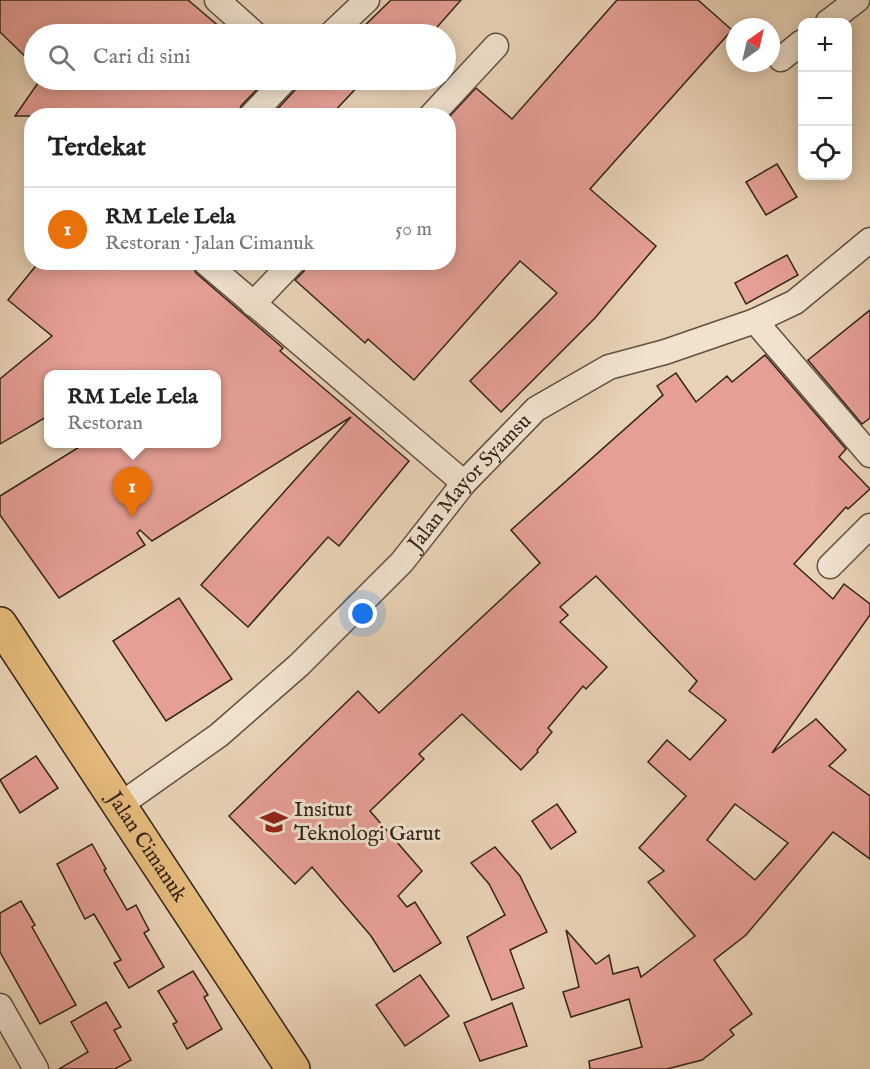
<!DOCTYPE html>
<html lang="id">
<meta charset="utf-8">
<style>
:root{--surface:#fff;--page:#f6f6f6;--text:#222;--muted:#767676;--line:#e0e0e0;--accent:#0b8043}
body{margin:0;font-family:"IM FELL English",serif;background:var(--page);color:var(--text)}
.controls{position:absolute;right:18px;top:18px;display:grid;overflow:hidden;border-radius:12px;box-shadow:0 3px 15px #0003}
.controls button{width:54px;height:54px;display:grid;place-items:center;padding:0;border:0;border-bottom:2px solid var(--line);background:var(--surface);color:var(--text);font:30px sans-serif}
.compass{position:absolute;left:726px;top:18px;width:54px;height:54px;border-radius:50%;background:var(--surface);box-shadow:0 3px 15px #0003;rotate:34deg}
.you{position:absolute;left:363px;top:614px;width:21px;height:21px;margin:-15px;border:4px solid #fff;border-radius:50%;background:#1a73e8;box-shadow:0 0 0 9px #1a73e833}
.badge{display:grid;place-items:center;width:39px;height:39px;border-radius:50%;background:var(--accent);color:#fff;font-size:20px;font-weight:700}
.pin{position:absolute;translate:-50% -50px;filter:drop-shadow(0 2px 3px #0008)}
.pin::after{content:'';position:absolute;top:32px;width:21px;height:18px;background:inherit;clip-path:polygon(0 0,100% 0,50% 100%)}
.popup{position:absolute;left:44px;top:370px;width:177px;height:78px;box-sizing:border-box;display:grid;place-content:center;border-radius:12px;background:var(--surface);filter:drop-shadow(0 2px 4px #0005);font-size:20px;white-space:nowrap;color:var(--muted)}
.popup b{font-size:22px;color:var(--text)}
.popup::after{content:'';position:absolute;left:50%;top:100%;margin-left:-12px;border:12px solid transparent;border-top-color:var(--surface)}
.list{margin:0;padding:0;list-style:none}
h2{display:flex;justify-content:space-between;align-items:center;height:78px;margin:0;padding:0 24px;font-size:26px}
h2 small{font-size:20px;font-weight:400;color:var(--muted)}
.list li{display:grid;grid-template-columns:39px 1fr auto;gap:18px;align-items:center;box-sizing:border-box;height:84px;padding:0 24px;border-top:2px solid var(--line)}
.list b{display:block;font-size:22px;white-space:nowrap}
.list p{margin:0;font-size:20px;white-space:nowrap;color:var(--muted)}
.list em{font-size:20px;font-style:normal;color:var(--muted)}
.icon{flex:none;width:33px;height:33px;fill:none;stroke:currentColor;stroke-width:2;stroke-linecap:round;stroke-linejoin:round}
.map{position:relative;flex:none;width:870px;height:1069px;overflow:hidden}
.search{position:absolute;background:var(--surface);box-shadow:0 3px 15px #0003;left:24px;top:24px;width:432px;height:66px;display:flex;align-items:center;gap:15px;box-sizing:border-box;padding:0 21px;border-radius:33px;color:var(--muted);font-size:22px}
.panel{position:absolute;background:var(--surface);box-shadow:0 3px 15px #0003;left:24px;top:108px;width:432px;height:162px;border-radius:24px}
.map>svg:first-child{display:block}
.building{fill:#e69f95;stroke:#33241b;stroke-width:1.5;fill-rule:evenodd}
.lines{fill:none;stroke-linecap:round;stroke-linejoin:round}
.minor-casing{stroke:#605042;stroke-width:27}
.primary-casing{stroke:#33241b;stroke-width:36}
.minor{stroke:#f0e2cf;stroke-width:24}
.primary{stroke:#e4b97a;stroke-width:33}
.labels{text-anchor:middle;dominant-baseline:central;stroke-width:6;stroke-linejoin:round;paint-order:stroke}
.street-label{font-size:21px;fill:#33241b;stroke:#f0e2cf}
.poi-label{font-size:21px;fill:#33241b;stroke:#f0e2cf;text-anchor:start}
</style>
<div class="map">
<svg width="870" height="1069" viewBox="0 0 870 1069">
<rect width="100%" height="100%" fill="#e8d2b5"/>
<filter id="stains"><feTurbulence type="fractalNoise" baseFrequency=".00333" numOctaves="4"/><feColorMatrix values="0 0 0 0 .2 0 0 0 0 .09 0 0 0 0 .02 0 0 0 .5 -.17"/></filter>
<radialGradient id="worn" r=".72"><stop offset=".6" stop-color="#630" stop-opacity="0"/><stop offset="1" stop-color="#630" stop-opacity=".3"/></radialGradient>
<g class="building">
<polygon points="0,0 188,0 228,34 34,34 34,65 0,32"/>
<polygon points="391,0 461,0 431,34 356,34"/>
<polygon points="617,0 698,0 732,30 590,189 656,246 595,318 501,412 470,381 557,293 520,261 414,380 368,339 365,343 295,280 304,271 307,262 448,262 448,118 476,88 512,119"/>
<polygon points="40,80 266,80 241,106 237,116 15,116"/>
<polygon points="299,80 364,80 330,116 271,116 295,90"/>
<polygon points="777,164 797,197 766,215 746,182"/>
<polygon points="787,255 798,275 746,304 735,283"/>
<polygon points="39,262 191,262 196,273 283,348 280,351 409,461 339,546 328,537 248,627 201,585 351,417 152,541 140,530 137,533 145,545 59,598 0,515 0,496 84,444 216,444 216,375 48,375 48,416 0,444 0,379 52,336 8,300"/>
<polygon points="870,310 870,418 862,424 808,360"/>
<path d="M765,355L846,449L839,457L870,489L848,509L846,507L794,564L833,599L844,584L870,604V615L772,753L816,719L846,750L829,766L870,796V859L833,832L746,935L714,960L752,1014L730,1030L734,1035L702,1060L667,1069H590L589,1061L642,1047L629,999L571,1017L563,992L579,987L566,930L596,964L609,955L613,974L638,967L641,977L695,936L648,882L664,871L639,848L686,796L648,762L667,740L690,760L726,720L689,691L697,681L596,576L560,607L568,615L560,622L607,667L586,689L583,686L548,728L552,732L537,750L538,752L521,770L462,714L419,754L424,759L370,811L422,871L398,896L407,907L415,902L441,943L394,972L371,936L312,867L295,884L229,816L358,691L379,713L540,563L511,530L663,395L657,386L676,373L696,402L727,376L732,382ZM735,804L788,843L755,880L707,840Z"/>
<polygon points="179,598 232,679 166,721 113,641"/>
<polygon points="36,756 58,788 20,813 0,780"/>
<polygon points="557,804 576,832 551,849 532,821"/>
<polygon points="92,844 106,869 104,870 127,910 136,905 149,930 144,933 164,967 129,988 114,963 121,960 94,914 85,919 57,864"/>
<polygon points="495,847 520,876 547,932 510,950 524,988 492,1000 467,937 505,915 489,884 471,863"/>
<polygon points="21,901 35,925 32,927 76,1005 40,1024 0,952 0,913"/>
<polygon points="193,971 208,995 204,997 222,1029 187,1049 173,1024 177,1022 158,991"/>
<polygon points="420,975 449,1016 405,1046 376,1005"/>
<polygon points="106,1002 121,1027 114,1030 131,1060 115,1069 59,1069 88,1052 71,1022"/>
<polygon points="512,1003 527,1046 480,1061 464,1023"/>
</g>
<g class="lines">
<defs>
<g id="minor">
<polyline points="217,0 255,34"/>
<polyline points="828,22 857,0"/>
<polyline points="331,34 367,0"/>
<polyline points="781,59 802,42"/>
<polyline points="251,116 285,80"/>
<polyline points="431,116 496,46"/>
<polyline points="205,262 464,483"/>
<polyline points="253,304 293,262"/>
<polyline points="755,321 870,455"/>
<polyline points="830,566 870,526"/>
<path id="s1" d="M120,805L219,735L299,665L402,562L464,483L536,409L609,367L665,352L755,321L795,302L870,240"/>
<polyline points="0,1006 36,1069"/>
</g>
<g id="primary">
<path id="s2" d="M0,624L293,1069"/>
</g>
</defs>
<use href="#minor" class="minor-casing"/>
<use href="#primary" class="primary-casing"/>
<use href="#minor" class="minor"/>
<use href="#primary" class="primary"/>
</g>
<defs>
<symbol id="university-bare" viewBox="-9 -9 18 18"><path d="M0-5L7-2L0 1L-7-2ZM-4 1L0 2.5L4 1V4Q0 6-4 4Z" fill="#8f2418" stroke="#f0e2cf" stroke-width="2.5" paint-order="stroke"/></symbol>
</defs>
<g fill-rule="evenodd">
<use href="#university-bare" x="255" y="803" width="38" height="38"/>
</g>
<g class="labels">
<g class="street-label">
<text stroke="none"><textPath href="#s1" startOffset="478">Jalan Mayor Syamsu</textPath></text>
<text stroke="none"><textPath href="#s2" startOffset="267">Jalan Cimanuk</textPath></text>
</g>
<g class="poi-label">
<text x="294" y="810">Insitut<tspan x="294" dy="24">Teknologi Garut</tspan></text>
</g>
</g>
<rect width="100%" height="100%" filter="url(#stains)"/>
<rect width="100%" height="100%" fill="url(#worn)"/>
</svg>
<div class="controls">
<button>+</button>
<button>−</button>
<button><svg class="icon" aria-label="locate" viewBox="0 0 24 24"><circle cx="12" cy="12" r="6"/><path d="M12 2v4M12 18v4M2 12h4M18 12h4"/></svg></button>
</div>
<svg class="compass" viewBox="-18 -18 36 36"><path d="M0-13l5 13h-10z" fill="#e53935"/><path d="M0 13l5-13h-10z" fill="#767676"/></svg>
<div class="you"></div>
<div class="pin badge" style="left:132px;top:517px;background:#e8710a">1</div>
<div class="popup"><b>RM Lele Lela</b>Restoran</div>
<div class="search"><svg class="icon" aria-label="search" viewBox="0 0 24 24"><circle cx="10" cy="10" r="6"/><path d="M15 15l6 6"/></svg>Cari di sini</div>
<section class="panel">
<h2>Terdekat<small></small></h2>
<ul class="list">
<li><span class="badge" style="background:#e8710a">1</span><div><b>RM Lele Lela</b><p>Restoran · Jalan Cimanuk</p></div><em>50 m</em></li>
</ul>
</section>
</div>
